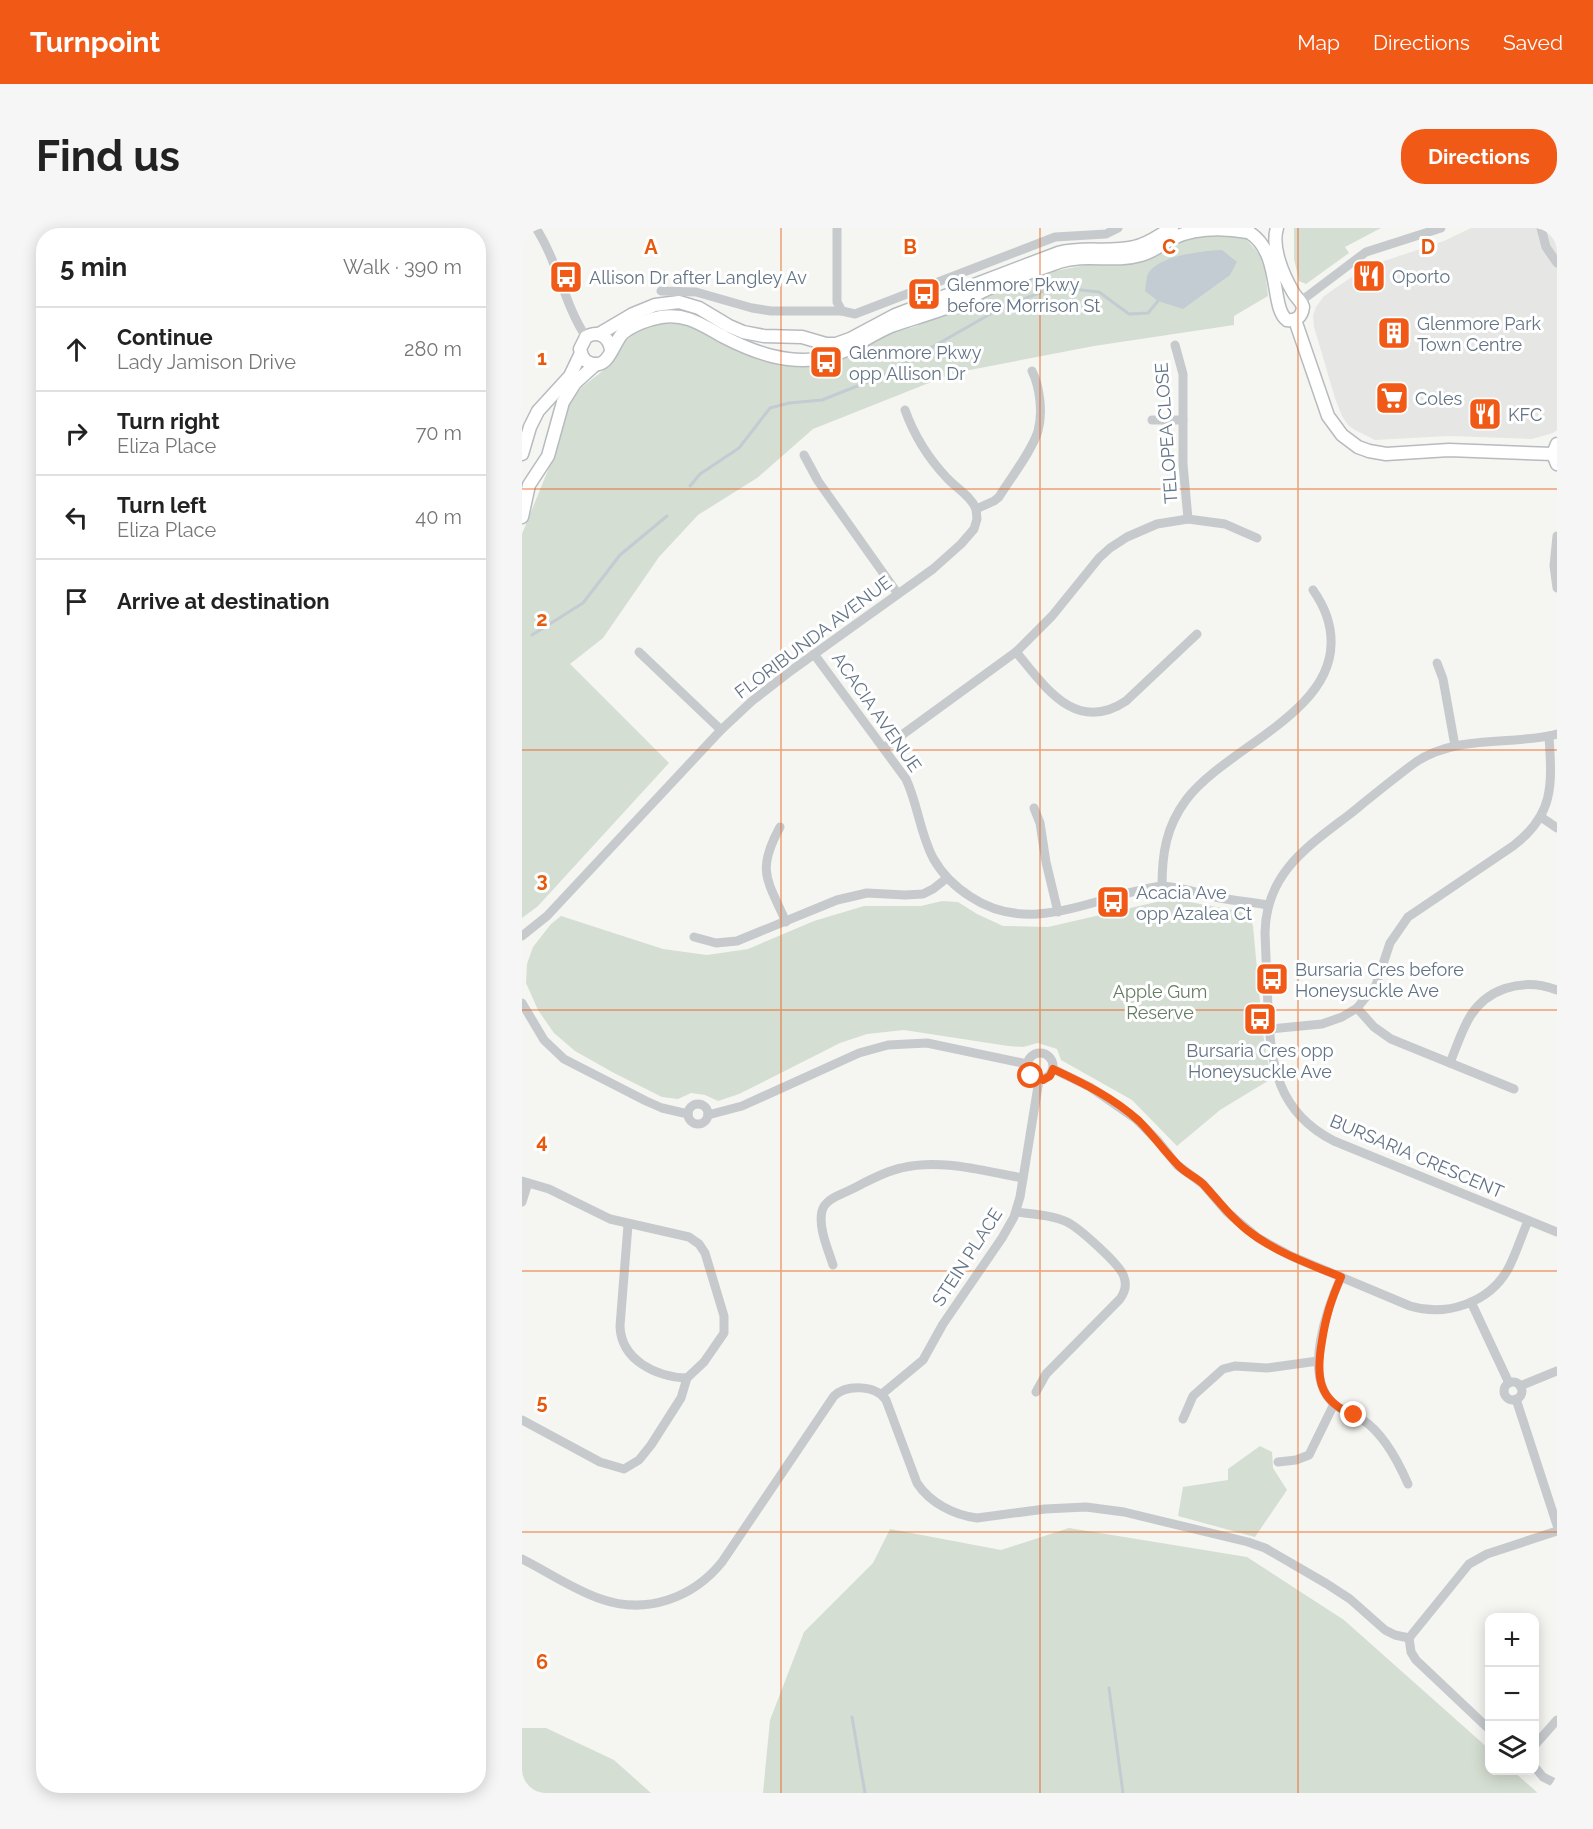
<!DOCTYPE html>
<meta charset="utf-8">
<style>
:root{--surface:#fff;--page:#f6f6f6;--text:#222;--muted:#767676;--line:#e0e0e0;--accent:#f15916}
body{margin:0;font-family:Raleway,sans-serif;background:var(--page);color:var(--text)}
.controls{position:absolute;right:18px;bottom:18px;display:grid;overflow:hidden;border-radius:12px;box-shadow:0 3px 15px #0003}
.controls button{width:54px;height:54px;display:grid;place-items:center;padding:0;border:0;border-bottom:2px solid var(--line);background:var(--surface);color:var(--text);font:30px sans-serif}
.stop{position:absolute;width:18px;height:18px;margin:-14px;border:4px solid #f15916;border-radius:50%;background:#fff}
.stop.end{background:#f15916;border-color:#fff;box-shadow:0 2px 6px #0008}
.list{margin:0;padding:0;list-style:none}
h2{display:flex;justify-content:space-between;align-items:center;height:78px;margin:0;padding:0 24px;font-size:26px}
h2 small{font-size:20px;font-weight:400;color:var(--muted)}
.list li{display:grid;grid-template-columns:39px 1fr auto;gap:18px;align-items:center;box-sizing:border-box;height:84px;padding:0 24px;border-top:2px solid var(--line)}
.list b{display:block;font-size:22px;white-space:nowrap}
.list p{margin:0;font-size:20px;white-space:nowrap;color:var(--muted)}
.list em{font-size:20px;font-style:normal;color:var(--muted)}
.icon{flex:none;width:33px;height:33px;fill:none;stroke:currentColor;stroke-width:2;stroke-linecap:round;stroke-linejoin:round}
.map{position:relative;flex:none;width:1035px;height:1565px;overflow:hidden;border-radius:24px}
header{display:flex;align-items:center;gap:36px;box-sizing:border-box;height:84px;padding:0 30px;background:var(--accent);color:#fff}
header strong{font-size:28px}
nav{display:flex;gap:33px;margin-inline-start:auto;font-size:21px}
.intro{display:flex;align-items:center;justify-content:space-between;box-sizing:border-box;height:144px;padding:0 36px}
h1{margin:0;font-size:42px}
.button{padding:15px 27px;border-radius:24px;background:var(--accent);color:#fff;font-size:21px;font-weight:700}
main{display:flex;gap:36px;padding:0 36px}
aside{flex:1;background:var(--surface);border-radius:24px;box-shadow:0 3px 15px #0003}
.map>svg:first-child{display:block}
.built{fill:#e6e7e5}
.green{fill:#d5ded2}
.water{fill:#c2ccd2}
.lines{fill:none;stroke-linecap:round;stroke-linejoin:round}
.stream{stroke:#c2ccd2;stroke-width:3}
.major-casing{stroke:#b7bbbf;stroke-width:15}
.minor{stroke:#c7cacd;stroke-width:9}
.major{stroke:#fff;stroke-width:12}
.route{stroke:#f15916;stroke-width:8}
.grid{fill:none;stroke:#e8590c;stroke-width:1.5;stroke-opacity:0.55}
.labels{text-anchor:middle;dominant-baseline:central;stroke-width:6;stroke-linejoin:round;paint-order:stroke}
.poi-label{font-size:18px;fill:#627385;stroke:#fff;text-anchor:start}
.street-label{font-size:18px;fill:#627385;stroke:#fff}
.park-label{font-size:18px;fill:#657c61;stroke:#fff}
.grid-label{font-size:20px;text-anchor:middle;font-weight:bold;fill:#e8590c;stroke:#fff;stroke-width:6;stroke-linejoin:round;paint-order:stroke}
</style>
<header>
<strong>Turnpoint</strong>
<nav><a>Map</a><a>Directions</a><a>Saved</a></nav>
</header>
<div class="intro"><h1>Find us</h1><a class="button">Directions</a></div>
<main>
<aside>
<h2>5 min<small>Walk · 390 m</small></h2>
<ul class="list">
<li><svg class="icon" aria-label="ahead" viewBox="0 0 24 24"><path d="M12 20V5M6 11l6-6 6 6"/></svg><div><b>Continue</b><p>Lady Jamison Drive</p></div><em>280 m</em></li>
<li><svg class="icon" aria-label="right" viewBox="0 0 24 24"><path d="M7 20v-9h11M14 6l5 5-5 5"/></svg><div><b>Turn right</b><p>Eliza Place</p></div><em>70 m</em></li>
<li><svg class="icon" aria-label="left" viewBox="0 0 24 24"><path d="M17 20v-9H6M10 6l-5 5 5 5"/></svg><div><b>Turn left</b><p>Eliza Place</p></div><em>40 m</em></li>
<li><svg class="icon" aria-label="arrive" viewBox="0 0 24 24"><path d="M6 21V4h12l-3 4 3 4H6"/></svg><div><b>Arrive at destination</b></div></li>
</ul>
</aside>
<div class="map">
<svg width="1035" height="1565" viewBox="0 0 1035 1565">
<rect width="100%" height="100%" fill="#f5f6f1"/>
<polygon class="built" points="949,0 1035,0 1035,202 1031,205 1010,211 927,208 853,212 833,202 826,197 820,188 813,170 792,99 791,87 794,79 802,68 844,39 922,13"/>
<g class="green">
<polygon points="772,0 859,0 823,19 827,25 784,56 777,53 772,31"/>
<polygon points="690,6 722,9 742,31 746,68 712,88 712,97 572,118 432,145 291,201 235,250 176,287 137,329 81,410 48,436 147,535 16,678 0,690 0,306 33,225 46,176 60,159 87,138 100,115 113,106 135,96 161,95 185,107 254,135 293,137 315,133 374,103 392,99 471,66 533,43 569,36 609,36 636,27 663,12"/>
<polygon points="420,673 436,674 455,686 481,698 526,699 643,672 662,673 722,684 728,690 731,698 741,806 749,851 698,882 655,918 610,872 539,832 535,821 516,815 501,819 486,818 382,802 345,806 318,815 217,866 196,873 183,867 169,865 156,871 140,869 92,845 53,823 32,805 16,782 4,755 5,736 11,719 29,696 39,688 141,721 185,727 226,721 292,693 342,678 399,678"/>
<polygon points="738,1218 750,1224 751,1240 765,1262 733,1309 656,1288 661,1259 706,1252 706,1241"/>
<polygon points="547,1300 725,1329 822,1392 967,1521 968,1542 991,1543 1016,1565 241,1565 248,1492 282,1404 351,1335 368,1301 479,1322"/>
<polygon points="0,1500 24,1500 92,1532 129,1565 0,1565"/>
</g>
<path class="water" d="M700,22L715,34L708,47L661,81L636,73L623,63C624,58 624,48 627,44C639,27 681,23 700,22Z"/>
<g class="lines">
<g class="stream">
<polyline points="168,258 178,246 217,220 248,180 267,175 300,172 358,149 477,81 532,59 577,64 607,86 626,85 636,73"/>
<polyline points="10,407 61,375 98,327 145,288"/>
<polyline points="587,1460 601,1565"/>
<polyline points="330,1489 343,1565"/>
</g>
<defs>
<g id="major">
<path d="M728,5C760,26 748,80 765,92C774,93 780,89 781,79C779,72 774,70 771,64C761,47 749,19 755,0"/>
<polyline points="773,92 806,188 820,207 836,219 847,223 864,226 927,222 1031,226"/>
<path d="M77,106L111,86L133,77L157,74L177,80L207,98L221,104L242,108L280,109L304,116H314L328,111L373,87L536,25C561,18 587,25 612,19C627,16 637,7 650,0"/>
<path d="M89,122C87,108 76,102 64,109L58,121C59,127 62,133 68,135C87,143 91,114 101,105C111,97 127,91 139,89C165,85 180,97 202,109C233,125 267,137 302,130C328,124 348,106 372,97C393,90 415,84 436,75C445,72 453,67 461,63C485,52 512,43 537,34C564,25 592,35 619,27C631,24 640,16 651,10C673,0 702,0 726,4"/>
<polyline points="1035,216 1031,226 1035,236"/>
<polyline points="0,226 8,199 16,183 48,148 59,125"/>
<polyline points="0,289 7,257 26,228 41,174 53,155 74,136"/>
</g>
</defs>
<use href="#major" class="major-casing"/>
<g class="minor">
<path d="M14,0C36,34 42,76 64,109"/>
<polyline points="315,0 315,74 320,83 333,86 533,9 584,6 596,0"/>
<polyline points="1019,0 1024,19 1035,35"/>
<polyline points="139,63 174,64 230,80 249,83 320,83"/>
<polyline points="779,73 844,24 919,0"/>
<polyline points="653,117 661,146 661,236 666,291"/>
<path d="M383,182C392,207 407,231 425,250C434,260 449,268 454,281"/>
<polyline points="630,192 661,192"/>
<polyline points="282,227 296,253 376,366"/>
<polyline points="1035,308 1032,338 1035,360"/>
<polyline points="117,424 199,502"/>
<path d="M494,424C522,457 553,507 604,473L675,406"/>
<path d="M292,426L384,551C396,577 398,605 411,630C420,646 433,659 449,669C511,710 576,666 640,658C661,659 678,666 698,670C714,673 730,674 746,677"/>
<polyline points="915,435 921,451 933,518"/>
<path d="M1035,506C988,518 936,506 894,534C871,551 849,569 828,586C785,619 744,645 743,705C744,730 745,755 746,780C749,837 755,884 812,913L1035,1004"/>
<polyline points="362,520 494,424 530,388 577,330 588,320 605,309 635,296 666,291 703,296 735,310"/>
<polyline points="512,580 518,595 524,634 536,684"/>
<polyline points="1019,589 1035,600"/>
<path d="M258,599C234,643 245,651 264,694"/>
<path d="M640,658C640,626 644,599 664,572C702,521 807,487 809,417C810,396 803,379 791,362"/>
<path d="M0,708L25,688L199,502L230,473L270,442L411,341L439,316L452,301L455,291L454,281L472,273L477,269C488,251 510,223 516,203C521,185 518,159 510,143"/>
<polyline points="172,709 194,715 215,713 315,672 345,665 383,667 401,666 411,661 425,650"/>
<polyline points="0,775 22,812 42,831 124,873 140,880 166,886"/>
<polyline points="835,780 852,799 869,811 992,861"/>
<path d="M747,801L800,796L820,789L835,780L854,757L868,715L886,689L991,618C1033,586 1030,556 1027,508"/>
<circle cx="518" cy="838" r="13"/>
<path d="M928,835C933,822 938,808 944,796C961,760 1000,749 1035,762"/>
<path d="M531,841L568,859L614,891L636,913L655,937L681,956L705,984L736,1010L769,1028L888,1078C924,1089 967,1075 986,1041C994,1026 999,1009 1006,993"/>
<circle cx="176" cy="886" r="10"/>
<polyline points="186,887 220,878 337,825 366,817 405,815 505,836"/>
<polyline points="0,953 27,961 88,991 167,1009 177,1016 183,1025 202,1088 202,1105 182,1134 165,1150 159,1170 129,1217 117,1232 102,1241 78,1234 0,1192"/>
<polyline points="0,974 6,955"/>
<path d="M494,984C511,986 530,987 545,994C557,1000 599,1037 602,1049C605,1057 603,1064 598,1071L524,1146L514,1164"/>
<path d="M106,997L98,1098C99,1132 134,1149 165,1150"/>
<path d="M311,1037C306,1021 296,999 300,983C303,971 318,967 328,962C344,954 361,944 379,940C419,930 461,943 501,950"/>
<path d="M819,1049C805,1080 782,1145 809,1173C818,1183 830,1185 841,1192C862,1206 876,1233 886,1256"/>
<polyline points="949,1074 987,1155"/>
<circle cx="991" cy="1163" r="9"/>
<polyline points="998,1158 1035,1143"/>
<polyline points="360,1166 401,1132 421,1096 480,1010 492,989 498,969 517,852"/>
<polyline points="994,1171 1035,1297"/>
<polyline points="661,1191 671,1168 701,1141 713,1138 745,1140 796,1133"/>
<polyline points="756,1234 774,1232 787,1227 812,1176"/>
<path d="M0,1331C26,1344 52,1362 79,1371C124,1387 171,1370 200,1334L312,1168C325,1156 354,1157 364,1172L395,1255C408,1275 432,1287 455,1290L523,1281L564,1279L602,1284L726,1314L743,1320L805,1356L828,1371L863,1402L873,1407L887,1410L889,1424L894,1432L968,1502"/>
<polyline points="887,1410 947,1336 965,1326 1035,1303"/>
<polyline points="1012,1518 1035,1492"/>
<polyline points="1012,1538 1021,1549 1035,1556"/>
</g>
<use href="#major" class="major"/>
</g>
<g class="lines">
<path class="route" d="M509,848L521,852L528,848L531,841C561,855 592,870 617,893C631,907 642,923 656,937C663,945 674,949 681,956C696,972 708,989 725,1002C753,1024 787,1036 819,1049C809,1072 804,1088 800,1113C794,1147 795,1173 832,1187"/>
</g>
<path class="grid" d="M259,0V1565M518,0V1565M776,0V1565M0,261H1035M0,522H1035M0,782H1035M0,1043H1035M0,1304H1035"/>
<defs>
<symbol id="restaurant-square" viewBox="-11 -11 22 22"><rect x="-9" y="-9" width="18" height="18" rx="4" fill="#f15916" stroke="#fff"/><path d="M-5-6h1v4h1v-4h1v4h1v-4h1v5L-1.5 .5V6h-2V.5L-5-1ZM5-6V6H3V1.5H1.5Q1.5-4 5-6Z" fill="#fff"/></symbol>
<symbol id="bus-square" viewBox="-11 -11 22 22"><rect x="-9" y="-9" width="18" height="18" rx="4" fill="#f15916" stroke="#fff"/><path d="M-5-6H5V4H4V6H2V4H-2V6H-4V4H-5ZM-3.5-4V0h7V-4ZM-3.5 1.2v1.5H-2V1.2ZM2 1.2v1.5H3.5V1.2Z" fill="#fff"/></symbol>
<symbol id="building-square" viewBox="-11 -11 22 22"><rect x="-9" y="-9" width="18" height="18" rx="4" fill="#f15916" stroke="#fff"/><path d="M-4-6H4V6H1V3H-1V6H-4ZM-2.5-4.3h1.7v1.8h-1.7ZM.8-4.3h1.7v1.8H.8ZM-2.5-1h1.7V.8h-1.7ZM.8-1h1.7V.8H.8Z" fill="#fff"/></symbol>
<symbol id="supermarket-square" viewBox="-11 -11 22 22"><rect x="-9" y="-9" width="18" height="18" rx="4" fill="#f15916" stroke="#fff"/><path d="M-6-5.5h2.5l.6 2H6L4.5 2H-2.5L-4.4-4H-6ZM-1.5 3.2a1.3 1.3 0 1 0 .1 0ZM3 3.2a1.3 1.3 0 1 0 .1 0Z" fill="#fff"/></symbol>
</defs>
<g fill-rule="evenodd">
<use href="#restaurant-square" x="828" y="29" width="38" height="38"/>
<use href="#bus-square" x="25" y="30" width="38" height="38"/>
<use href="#bus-square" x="383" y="47" width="38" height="38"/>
<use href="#building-square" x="853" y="86" width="38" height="38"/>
<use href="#bus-square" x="285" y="115" width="38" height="38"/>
<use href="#supermarket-square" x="851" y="151" width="38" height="38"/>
<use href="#restaurant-square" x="944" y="167" width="38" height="38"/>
<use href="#bus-square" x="572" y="655" width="38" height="38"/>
<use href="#bus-square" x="731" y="732" width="38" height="38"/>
<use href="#bus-square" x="719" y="772" width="38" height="38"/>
</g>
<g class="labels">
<g class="poi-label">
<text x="870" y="48">Oporto</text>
<text x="67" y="49">Allison Dr after Langley Av</text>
<text x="425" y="56">Glenmore Pkwy<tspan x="425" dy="21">before Morrison St</tspan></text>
<text x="895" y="95">Glenmore Park<tspan x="895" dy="21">Town Centre</tspan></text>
<text x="327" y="124">Glenmore Pkwy<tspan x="327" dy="21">opp Allison Dr</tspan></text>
<text x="893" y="170">Coles</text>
<text x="986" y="186">KFC</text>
<text x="614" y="664">Acacia Ave<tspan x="614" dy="21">opp Azalea Ct</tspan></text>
<text x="773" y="741">Bursaria Cres before<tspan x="773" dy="21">Honeysuckle Ave</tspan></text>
<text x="738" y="822" text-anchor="middle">Bursaria Cres opp<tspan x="738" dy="21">Honeysuckle Ave</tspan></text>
</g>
<g class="street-label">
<text transform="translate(644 205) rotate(-94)">TELOPEA CLOSE</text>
<text transform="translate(291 409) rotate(-37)">FLORIBUNDA AVENUE</text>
<text transform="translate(355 484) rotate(55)">ACACIA AVENUE</text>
<text transform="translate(895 928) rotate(23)">BURSARIA CRESCENT</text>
<text transform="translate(445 1029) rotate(-57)">STEIN PLACE</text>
</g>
<g class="park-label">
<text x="638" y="763">Apple Gum<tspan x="638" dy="21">Reserve</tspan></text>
</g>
</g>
<g class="grid-label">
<text x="129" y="26">A</text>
<text x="388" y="26">B</text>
<text x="647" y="26">C</text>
<text x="906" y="26">D</text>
<text x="20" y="137">1</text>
<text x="20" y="398">2</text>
<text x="20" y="659">3</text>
<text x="20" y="920">4</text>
<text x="20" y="1181">5</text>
<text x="20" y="1441">6</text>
</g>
</svg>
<div class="controls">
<button>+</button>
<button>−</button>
<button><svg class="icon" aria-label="layers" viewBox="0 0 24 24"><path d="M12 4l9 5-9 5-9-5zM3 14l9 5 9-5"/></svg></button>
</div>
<div class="stop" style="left:509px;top:848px"></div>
<div class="stop end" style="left:832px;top:1187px"></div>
</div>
</main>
